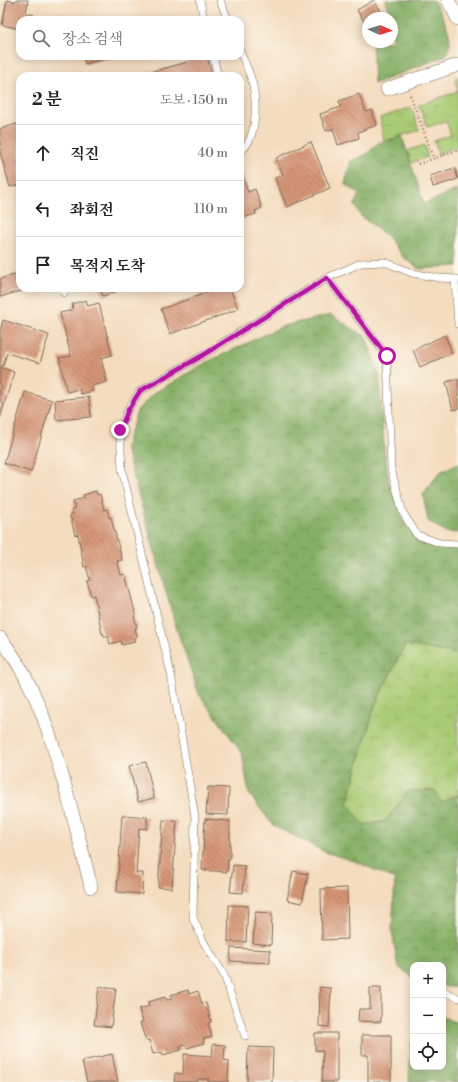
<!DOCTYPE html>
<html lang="ko">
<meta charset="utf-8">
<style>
:root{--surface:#fff;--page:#f6f6f6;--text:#202124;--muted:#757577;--line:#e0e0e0}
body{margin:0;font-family:"Libre Bodoni","Noto Serif KR",serif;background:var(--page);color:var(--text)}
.controls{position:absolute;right:12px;bottom:12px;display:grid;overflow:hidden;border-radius:8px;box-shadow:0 2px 10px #0003}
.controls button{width:36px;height:36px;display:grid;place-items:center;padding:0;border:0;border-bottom:1px solid var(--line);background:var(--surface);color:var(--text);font:20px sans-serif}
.compass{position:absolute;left:362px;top:12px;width:36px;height:36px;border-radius:50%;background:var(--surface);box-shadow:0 2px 10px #0003;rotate:93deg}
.stop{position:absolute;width:12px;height:12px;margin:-9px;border:3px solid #b5179e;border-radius:50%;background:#fff}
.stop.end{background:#b5179e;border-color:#fff;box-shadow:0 1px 4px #0008}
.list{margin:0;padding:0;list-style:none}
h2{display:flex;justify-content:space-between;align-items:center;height:52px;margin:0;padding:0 16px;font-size:17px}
h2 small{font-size:13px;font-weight:400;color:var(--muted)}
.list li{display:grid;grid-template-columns:26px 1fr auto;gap:12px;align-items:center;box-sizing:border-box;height:56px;padding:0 16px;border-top:1px solid var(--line)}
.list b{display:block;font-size:15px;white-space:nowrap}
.list em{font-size:13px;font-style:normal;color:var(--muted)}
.icon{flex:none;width:22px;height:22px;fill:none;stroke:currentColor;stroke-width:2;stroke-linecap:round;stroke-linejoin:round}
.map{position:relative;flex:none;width:458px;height:1082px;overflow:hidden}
.search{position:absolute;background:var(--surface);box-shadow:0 2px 10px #0003;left:16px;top:16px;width:228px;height:44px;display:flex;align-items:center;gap:10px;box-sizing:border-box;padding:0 14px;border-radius:12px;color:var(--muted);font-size:15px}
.panel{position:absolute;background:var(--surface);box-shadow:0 2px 10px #0003;left:16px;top:72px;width:228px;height:220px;border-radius:12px}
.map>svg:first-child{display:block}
.grass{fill:url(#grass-tufts);stroke:#727a49}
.forest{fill:url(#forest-crowns);stroke:#606c42}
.building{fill:url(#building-back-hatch)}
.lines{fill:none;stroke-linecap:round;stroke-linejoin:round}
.service-casing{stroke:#7c6856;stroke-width:8}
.minor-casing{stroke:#7c6856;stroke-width:14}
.path{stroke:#7c6856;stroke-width:2.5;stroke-dasharray:1 3;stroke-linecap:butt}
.service{stroke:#fff;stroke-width:7}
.minor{stroke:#fff;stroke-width:13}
.route{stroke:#b5179e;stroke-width:5}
</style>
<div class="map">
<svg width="458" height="1082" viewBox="0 0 458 1082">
<defs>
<pattern id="grass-tufts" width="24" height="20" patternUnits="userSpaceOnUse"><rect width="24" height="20" fill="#a9cb74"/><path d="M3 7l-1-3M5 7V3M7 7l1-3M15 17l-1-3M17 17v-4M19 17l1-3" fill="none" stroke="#92ae64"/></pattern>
<pattern id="forest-crowns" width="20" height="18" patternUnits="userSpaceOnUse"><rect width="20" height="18" fill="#86af66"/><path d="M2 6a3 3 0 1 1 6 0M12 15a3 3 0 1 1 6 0" fill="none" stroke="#6f8f53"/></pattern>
<pattern id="building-back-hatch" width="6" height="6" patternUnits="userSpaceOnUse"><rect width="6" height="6" fill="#d69576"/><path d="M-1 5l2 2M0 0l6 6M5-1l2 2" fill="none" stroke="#af7a60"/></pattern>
</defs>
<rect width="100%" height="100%" fill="#fbf7ec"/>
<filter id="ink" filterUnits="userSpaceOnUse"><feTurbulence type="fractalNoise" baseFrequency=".025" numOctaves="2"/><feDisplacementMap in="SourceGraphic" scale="8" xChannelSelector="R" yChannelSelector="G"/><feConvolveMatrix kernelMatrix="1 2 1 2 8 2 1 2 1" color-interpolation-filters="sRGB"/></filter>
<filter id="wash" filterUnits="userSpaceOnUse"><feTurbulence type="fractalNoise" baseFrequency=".012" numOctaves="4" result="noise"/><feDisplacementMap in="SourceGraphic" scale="16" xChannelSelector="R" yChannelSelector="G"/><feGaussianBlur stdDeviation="0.9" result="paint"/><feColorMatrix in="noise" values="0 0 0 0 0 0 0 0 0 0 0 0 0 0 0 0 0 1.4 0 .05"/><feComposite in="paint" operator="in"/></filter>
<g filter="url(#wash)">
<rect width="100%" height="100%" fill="#f4dcbe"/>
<g class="grass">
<polygon points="458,76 458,146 438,154 434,141 451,135 446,121 427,127 419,105 458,91 455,79"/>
<polygon points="411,107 419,130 384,142 380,118"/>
<polygon points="424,145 428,157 411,163 407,151"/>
<polygon points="405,645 458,654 458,795 441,802 408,791 386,821 363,825 347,804 375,705"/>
</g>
<g class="forest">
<path d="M385,0H433C442,15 458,41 445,56L374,84L372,42H392V18H386L391,12Z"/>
<polygon points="402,136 424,204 458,189 458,266 419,269 403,257 388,237 361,216 355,205 359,193 345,184 351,161 367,154 378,143"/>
<polygon points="331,315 366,337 379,374 384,449 389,482 404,522 420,542 458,548 458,654 405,645 375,705 347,803 364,825 386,821 408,791 435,790 441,802 458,795 458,988 443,986 443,965 413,965 413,977 398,967 392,931 395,879 357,862 325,852 273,825 249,794 242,753 199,694 176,627 125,447 138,409 156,392 205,363 283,326"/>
<polygon points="458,463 458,533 446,532 428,521 423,494 440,472"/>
<polygon points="443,1017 458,1023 458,1082 409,1082 411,1044 413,1041 413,1067 443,1067"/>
</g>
<g id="blocks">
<g class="building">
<polygon points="7,0 15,2 15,0 28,0 26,13 34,15 33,20 20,20 20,29 2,25"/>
<polygon points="374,0 382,13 373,18 368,18 368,21 365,23 357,10"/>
<polygon points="197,17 197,20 186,20 185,19"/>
<polygon points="83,56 113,56 113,57 85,64"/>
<polygon points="187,56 207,56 212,76 136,76 188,62"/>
<polygon points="359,94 366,112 372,110 377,125 358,132 359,138 338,145 333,129 326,131 320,114 341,107 339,101"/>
<polygon points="20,123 20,185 10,187 0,152 0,129"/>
<polygon points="311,142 330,188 287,207 275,178 283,175 276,158"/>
<polygon points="455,168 458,179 433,187 430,176"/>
<polygon points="242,174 248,192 255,189 262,208 255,211 256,214 240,219 240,175"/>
<polygon points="20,273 20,288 31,288 0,297 0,279"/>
<polygon points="100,288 125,288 103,296"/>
<polygon points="205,288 230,288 238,309 170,334 161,309 206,293"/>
<polygon points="86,300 88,306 99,303 112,355 101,358 107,382 92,386 93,391 81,394 79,389 67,392 59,358 71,356 60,313 73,310 72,304"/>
<polygon points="3,320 49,335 40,363 7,353 3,366 0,365 0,331"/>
<polygon points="445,335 452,353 420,367 413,350"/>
<polygon points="0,367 14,372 0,418"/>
<polygon points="458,379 458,409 453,410 446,382"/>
<polygon points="25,392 52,400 31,472 4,463"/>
<polygon points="89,397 91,417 56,420 55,400"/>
<polygon points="96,491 97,495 100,494 104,510 107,509 109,518 111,517 122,560 117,561 121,575 125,574 136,615 134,616 137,628 135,628 137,637 134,638 135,642 122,645 121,641 110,644 108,636 104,636 103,633 102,634 94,595 91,596 87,581 90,580 86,566 84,567 78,534 75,535 70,515 73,514 71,510 75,509 73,501 84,498 83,495"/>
<polygon points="146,762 154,798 138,802 129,766"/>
<polygon points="208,787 229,788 228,815 206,814"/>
<polygon points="122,815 147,817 147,829 139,828 136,873 143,873 142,894 117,892"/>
<polygon points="205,819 230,821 230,859 228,859 227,872 202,870"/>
<polygon points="163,820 177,821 172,888 158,887"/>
<polygon points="233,865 245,866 243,893 230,892"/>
<polygon points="293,871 308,874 302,903 287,900"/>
<polygon points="347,888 348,939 322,940 321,889"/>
<polygon points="229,905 248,906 246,942 228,942"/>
<polygon points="255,912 272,913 271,945 253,943"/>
<polygon points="231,948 270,950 270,963 230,961"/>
<polygon points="99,987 116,989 111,1027 94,1025"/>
<polygon points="320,987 331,988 329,1027 319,1026"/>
<polygon points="370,988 381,988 381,1022 358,1021 359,1009 370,1009"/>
<polygon points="188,990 189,994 198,991 202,1004 206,1003 211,1022 208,1023 212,1037 203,1039 204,1043 187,1048 186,1045 180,1046 181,1050 163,1055 162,1052 153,1054 149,1040 146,1041 140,1023 143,1022 139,1009 149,1006 148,1002 165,997 167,1000 172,999 171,995"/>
<polygon points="315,1033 337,1033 337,1082 322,1082 323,1051 315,1050"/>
<polygon points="362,1035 391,1035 391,1082 368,1082 368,1055 362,1055"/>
<polygon points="213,1044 225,1045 224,1060 229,1061 228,1082 208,1082 209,1079 198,1079 198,1082 174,1082 175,1073 183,1074 184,1054 212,1056"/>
<polygon points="248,1047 273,1048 272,1082 247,1082"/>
<polygon points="112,1054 118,1082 87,1082 82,1061"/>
</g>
</g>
</g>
<g filter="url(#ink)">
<use href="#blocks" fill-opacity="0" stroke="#7c6856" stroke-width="1"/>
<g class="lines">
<defs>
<g id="service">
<polyline points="200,0 204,20"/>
<polyline points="220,0 228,20"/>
<path d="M240,51C244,62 251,74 253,86C257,106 257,139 240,152"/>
<polyline points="213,56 217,72"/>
<polyline points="327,278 387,356 391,469 403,513 417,535 440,543 458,544"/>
<polyline points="455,280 458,324"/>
<polyline points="64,293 67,288"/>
<polyline points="443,991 458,998"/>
<polyline points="245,1036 224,975 203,941 193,918 195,817 171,674 122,470 120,430 128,409 140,391 200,357 327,278 361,263 385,262 412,273 439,278 458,279"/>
</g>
<g id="minor">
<polyline points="448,0 458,19"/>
<polyline points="387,89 458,65"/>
<path d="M0,638C35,681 50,734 65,786C74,819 83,853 91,887"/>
</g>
</defs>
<use href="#service" class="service-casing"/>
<use href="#minor" class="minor-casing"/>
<g class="path">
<polyline points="410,95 434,158"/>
<polyline points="418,164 458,150"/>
</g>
<use href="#service" class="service"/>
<use href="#minor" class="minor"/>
</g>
</g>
<g class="lines" filter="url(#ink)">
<polyline class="route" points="120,430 128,410 140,391 200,357 327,278 387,356"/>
</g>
</svg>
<div class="controls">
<button>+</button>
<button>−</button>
<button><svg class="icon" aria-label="locate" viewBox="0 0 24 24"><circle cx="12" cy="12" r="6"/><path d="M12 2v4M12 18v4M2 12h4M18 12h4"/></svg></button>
</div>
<svg class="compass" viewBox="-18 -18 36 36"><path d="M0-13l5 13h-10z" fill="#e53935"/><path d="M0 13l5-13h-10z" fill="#757577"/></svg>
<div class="stop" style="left:387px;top:356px"></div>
<div class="stop end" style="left:120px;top:430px"></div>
<div class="search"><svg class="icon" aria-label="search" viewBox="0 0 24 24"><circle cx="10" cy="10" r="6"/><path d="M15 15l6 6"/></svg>장소 검색</div>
<section class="panel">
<h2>2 분<small>도보 · 150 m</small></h2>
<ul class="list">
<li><svg class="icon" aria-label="ahead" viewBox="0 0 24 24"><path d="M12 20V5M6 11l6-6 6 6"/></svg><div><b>직진</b></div><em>40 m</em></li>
<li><svg class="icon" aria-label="left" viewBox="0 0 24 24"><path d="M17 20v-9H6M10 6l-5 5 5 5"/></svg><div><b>좌회전</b></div><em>110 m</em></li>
<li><svg class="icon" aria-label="arrive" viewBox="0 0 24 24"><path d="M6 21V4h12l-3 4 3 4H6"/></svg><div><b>목적지 도착</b></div></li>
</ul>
</section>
</div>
